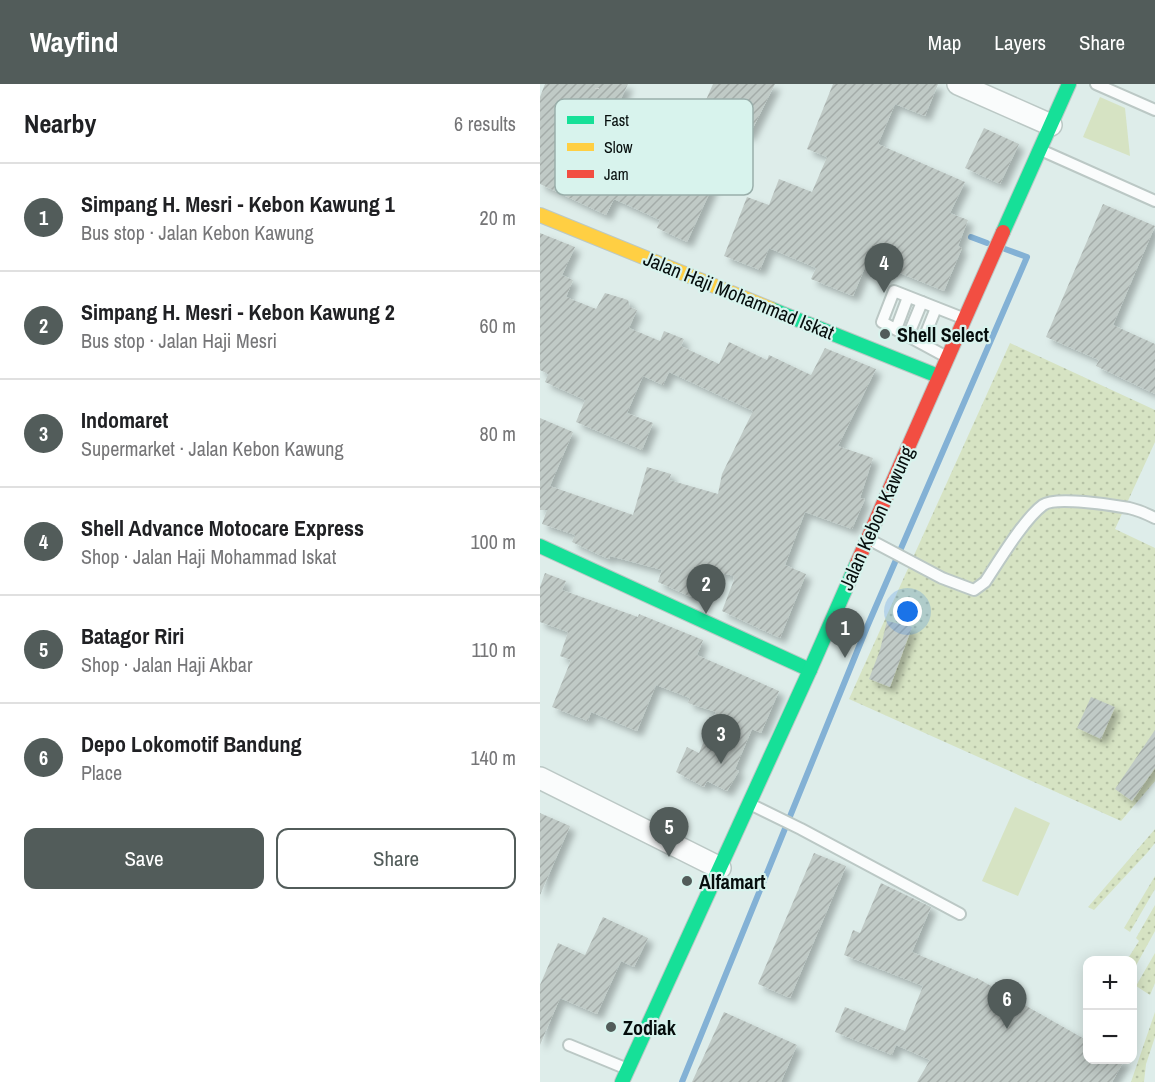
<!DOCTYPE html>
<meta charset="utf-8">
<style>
:root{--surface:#fff;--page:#f6f6f6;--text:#202124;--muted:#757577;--line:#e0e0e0;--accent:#525c5a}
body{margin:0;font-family:"Archivo Narrow",sans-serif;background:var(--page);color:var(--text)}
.controls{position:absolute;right:18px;bottom:18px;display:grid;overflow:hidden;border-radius:12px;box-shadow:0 3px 15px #0003}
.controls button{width:54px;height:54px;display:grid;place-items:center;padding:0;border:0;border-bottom:2px solid var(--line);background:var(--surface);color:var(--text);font:30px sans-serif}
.you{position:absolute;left:368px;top:528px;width:21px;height:21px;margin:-15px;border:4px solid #fff;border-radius:50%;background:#1a73e8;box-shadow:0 0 0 9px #1a73e833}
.badge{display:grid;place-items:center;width:39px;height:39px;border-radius:50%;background:var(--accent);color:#fff;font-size:20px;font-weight:700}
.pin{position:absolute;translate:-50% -50px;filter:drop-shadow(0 2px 3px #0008)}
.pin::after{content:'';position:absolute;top:32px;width:21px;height:18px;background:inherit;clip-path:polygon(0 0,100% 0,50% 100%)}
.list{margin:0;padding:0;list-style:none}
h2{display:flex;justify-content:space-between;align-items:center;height:78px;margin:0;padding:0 24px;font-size:26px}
h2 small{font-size:20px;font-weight:400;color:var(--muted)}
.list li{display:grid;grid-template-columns:39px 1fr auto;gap:18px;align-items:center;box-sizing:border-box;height:108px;padding:0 24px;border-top:2px solid var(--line)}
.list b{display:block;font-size:22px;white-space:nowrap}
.list p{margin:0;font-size:20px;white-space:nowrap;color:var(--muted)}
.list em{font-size:20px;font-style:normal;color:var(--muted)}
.actions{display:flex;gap:12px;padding:18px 24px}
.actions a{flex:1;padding:14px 0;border:2px solid var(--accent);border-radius:12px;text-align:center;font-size:21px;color:var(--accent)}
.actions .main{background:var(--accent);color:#fff}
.map{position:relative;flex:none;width:615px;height:998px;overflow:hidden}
header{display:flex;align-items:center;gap:36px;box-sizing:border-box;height:84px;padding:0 30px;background:var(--accent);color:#fff}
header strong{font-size:28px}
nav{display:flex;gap:33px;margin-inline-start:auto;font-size:21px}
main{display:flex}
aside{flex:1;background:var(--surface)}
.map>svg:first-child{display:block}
.grass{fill:url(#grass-dots)}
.garden{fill:#d6e3c3}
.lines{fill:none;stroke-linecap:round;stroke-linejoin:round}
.stream{stroke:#83b1d5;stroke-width:6}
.building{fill:url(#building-hatch);filter:url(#shadow)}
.lane-casing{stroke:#bbc8c5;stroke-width:14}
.street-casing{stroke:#bbc8c5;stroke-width:24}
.fast-casing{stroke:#bbc8c5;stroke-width:16}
.slow-casing{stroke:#bbc8c5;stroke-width:16}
.jam-casing{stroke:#bbc8c5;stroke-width:16}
.path{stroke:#cdd2d0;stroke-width:4;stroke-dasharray:6 3;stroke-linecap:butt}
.lane{stroke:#fafcfc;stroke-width:10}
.street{stroke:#fafcfc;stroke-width:21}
.fast{stroke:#16e098;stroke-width:14}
.slow{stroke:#ffcf43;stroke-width:14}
.jam{stroke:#f24e42;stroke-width:14}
.poi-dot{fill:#525c5a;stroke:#d8f3ed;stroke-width:2}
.labels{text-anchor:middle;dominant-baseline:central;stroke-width:4.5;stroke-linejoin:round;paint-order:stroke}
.street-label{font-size:20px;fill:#060e0d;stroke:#d8f3ed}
.poi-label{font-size:20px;font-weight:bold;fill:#060e0d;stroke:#d8f3ed;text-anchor:start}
.key{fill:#d8f3ed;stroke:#99aeaa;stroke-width:1.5}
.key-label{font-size:16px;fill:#060e0d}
</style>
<header>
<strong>Wayfind</strong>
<nav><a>Map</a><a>Layers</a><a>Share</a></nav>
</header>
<main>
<aside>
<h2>Nearby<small>6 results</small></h2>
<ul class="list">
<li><span class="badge">1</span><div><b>Simpang H. Mesri - Kebon Kawung 1</b><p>Bus stop · Jalan Kebon Kawung</p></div><em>20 m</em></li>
<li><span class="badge">2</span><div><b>Simpang H. Mesri - Kebon Kawung 2</b><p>Bus stop · Jalan Haji Mesri</p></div><em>60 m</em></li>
<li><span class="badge">3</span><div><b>Indomaret</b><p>Supermarket · Jalan Kebon Kawung</p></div><em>80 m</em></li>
<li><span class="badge">4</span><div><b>Shell Advance Motocare Express</b><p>Shop · Jalan Haji Mohammad Iskat</p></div><em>100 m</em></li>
<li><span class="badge">5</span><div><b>Batagor Riri</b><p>Shop · Jalan Haji Akbar</p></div><em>110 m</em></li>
<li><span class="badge">6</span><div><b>Depo Lokomotif Bandung</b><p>Place</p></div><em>140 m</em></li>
</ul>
<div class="actions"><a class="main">Save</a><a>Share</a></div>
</aside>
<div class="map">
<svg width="615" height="998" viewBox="0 0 615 998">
<defs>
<pattern id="grass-dots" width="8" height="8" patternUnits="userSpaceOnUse" patternTransform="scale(1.5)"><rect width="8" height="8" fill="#d6e3c3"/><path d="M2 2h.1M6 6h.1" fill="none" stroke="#b6c2a6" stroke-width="1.8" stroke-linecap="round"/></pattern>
<pattern id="building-hatch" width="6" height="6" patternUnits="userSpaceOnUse" patternTransform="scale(1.5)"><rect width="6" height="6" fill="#c0cac6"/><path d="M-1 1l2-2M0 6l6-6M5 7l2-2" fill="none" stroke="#a4aca9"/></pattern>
<filter id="shadow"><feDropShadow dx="5.5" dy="5.5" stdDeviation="3" flood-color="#0004"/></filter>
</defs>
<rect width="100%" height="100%" fill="#deedea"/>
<g class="grass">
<polygon points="470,259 615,326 615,358 575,445 615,464 615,697 581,737 309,615"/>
<polygon points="615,745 615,759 607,769 554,826 548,823"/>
<polygon points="615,792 615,805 590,848 584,844"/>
<polygon points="615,821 615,847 593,887 592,876 587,876 599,857 596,854"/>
<polygon points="615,869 615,899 610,911 596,902"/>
<polygon points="615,928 615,953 606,980 604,998 591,998"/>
</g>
<g class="garden">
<polygon points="560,13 585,24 590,72 543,53"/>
<polygon points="475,723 510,739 478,812 442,797"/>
</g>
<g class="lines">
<g class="stream">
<polyline points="431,153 447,159"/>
<polyline points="142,998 327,543 487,173 465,165"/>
</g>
</g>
<g class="building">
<polygon points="5,0 88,0 75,27 109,43 95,71 134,89 173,0 235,0 209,52 176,36 153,87 175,97 147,158 117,144 120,136 74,115 66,131 0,100 0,13"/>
<polygon points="293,0 398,0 385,32 355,20 338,60 425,98 410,129 428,136 418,162 422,164 404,207 328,176 313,212 271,195 276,184 229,164 220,186 184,172 207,113 229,121 239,95 272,108 287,73 267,65"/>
<polygon points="444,44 479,60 460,100 425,84"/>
<polygon points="563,120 615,142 573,241 615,260 615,310 556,282 559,276 506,253"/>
<polygon points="0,149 35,163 22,191 33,196 26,213 56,225 65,209 88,216 90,223 97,226 89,244 120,257 124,247 144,255 141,262 179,280 189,258 227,276 229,271 271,291 285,264 336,285 298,362 333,374 320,414 325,415 312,445 265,428 245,481 266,490 240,554 182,527 194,496 193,495 194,492 162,484 151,513 118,498 122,486 70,472 69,475 55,469 32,458 35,451 2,440 7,426 0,426 0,334 33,348 10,402 93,431 107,383 131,390 129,396 178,410 182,390 213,327 129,288 123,301 103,292 87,329 113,339 102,366 36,338 45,316 5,298 8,290 0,286"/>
<polygon points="5,489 26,497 22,506 98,533 99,530 163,556 157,571 239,607 221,649 212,645 195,685 199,687 187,707 167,697 164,703 136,688 147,663 159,669 176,628 148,619 150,614 116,601 97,647 51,628 48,637 12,623 31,576 20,572 28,548 0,538 0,503"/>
<polygon points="347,537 372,543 350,603 329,595 340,566"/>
<polygon points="551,613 575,623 561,655 537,644"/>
<polygon points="615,646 615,684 592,717 575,705"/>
<polygon points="0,729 30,742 0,811"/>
<polygon points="274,769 306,782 250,914 218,900"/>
<polygon points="341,799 391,823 372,868 436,895 437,894 548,957 548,975 585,975 572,998 377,998 390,976 356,961 352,971 295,948 305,923 365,947 383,902 304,871 313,846 320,849"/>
<polygon points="63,833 108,854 94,883 81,877 57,930 20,914 0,961 0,901 18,859 45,871"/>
<polygon points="184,928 257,961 241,998 152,998"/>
</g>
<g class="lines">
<defs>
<g id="lane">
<polyline points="556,0 615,26"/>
<polyline points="503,67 615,117"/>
<polyline points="356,245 368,213"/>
<polyline points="368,252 382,218"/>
<polyline points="382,259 396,224"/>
<polyline points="403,271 342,238 354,207 420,233"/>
<path d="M330,456L402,494L434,506L445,498C459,477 484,435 503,421C515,412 573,421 589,424C598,426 607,430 615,434"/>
<polyline points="210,720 261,745 420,830"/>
<polyline points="29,961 85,984"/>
</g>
<g id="street">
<polyline points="418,0 511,41"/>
<polyline points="0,694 180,784"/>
</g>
<g id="fast">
<polyline points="463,148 529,0"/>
<polyline points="231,225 398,292"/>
<polyline points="0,462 270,586"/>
<polyline points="82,998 270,586 317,479"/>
</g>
<polyline id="slow" points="0,131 231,225"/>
<polyline id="jam" points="317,479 463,148"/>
</defs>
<use href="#lane" class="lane-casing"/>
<use href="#street" class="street-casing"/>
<use href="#fast" class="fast-casing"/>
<use href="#slow" class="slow-casing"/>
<use href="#jam" class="jam-casing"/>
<polyline class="path" points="57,5 57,4"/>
<use href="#lane" class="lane"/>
<use href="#street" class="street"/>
<use href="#fast" class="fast"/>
<use href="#slow" class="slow"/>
<use href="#jam" class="jam"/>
</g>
<g class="poi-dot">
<circle cx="345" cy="250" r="6"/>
<circle cx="147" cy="797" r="6"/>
<circle cx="71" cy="943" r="6"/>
</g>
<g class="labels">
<g class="street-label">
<text transform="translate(199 211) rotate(22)">Jalan Haji Mohammad Iskat</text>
<text transform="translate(336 434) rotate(-66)">Jalan Kebon Kawung</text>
</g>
<g class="poi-label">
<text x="357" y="250">Shell Select</text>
<text x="159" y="797">Alfamart</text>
<text x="83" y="943">Zodiak</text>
</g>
</g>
<rect x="15" y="15" width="198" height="96" rx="9" class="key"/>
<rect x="27" y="32" width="27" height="8" fill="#16e098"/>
<rect x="27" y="59" width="27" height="8" fill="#ffcf43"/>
<rect x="27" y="86" width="27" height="8" fill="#f24e42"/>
<g class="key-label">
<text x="64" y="42">Fast</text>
<text x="64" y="69">Slow</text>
<text x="64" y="96">Jam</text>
</g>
</svg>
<div class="controls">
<button>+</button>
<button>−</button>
</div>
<div class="you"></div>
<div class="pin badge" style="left:305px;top:574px">1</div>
<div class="pin badge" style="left:166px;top:530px">2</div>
<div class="pin badge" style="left:181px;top:680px">3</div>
<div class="pin badge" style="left:344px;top:209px">4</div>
<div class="pin badge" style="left:129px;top:773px">5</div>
<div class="pin badge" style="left:467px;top:945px">6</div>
</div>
</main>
